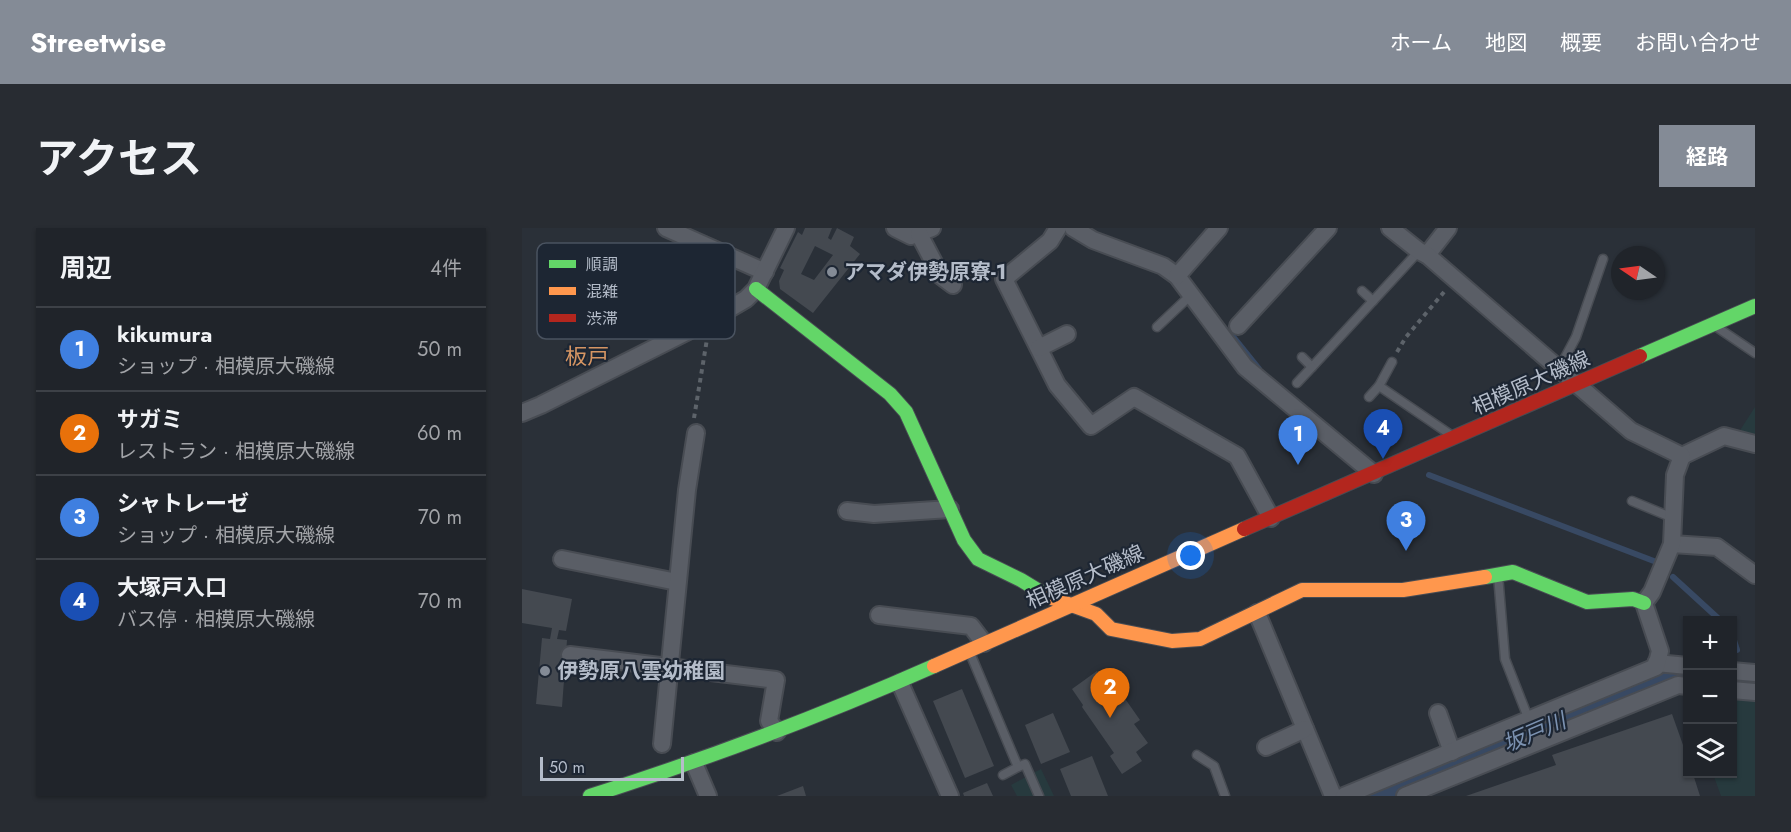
<!DOCTYPE html>
<html lang="ja">
<meta charset="utf-8">
<style>
:root{--surface:#20242a;--page:#282c32;--text:#f1f3f6;--muted:#a2a4a8;--line:#3d4147;--accent:#848b96}
body{margin:0;font-family:Jost,"Noto Sans JP",sans-serif;background:var(--page);color:var(--text)}
.controls{position:absolute;right:18px;bottom:18px;display:grid;overflow:hidden;border-radius:0px;box-shadow:0 2px 4px #0004}
.controls button{width:54px;height:54px;display:grid;place-items:center;padding:0;border:0;border-bottom:2px solid var(--line);background:var(--surface);color:var(--text);font:30px sans-serif}
.compass{position:absolute;left:1089px;top:18px;width:54px;height:54px;border-radius:50%;background:var(--surface);box-shadow:0 2px 4px #0004;rotate:283deg}
.scale{position:absolute;left:18px;bottom:15px;width:144px;box-sizing:border-box;padding-left:6px;border:3px solid #b4bcc9;border-top:0;font-size:16px;line-height:21px;white-space:nowrap;color:#b4bcc9;-webkit-text-stroke:4px #1d2633;paint-order:stroke}
.you{position:absolute;left:669px;top:328px;width:21px;height:21px;margin:-15px;border:4px solid #fff;border-radius:50%;background:#1a73e8;box-shadow:0 0 0 9px #1a73e833}
.badge{display:grid;place-items:center;width:39px;height:39px;border-radius:50%;background:var(--accent);color:#fff;font-size:20px;font-weight:700}
.pin{position:absolute;translate:-50% -50px;filter:drop-shadow(0 2px 3px #0008)}
.pin::after{content:'';position:absolute;top:32px;width:21px;height:18px;background:inherit;clip-path:polygon(0 0,100% 0,50% 100%)}
.list{margin:0;padding:0;list-style:none}
h2{display:flex;justify-content:space-between;align-items:center;height:78px;margin:0;padding:0 24px;font-size:26px}
h2 small{font-size:20px;font-weight:400;color:var(--muted)}
.list li{display:grid;grid-template-columns:39px 1fr auto;gap:18px;align-items:center;box-sizing:border-box;height:84px;padding:0 24px;border-top:2px solid var(--line)}
.list b{display:block;font-size:22px;white-space:nowrap}
.list p{margin:0;font-size:20px;white-space:nowrap;color:var(--muted)}
.list em{font-size:20px;font-style:normal;color:var(--muted)}
.icon{flex:none;width:33px;height:33px;fill:none;stroke:currentColor;stroke-width:2;stroke-linecap:round;stroke-linejoin:round}
.map{position:relative;flex:none;width:1233px;height:568px;overflow:hidden;border-radius:0px}
header{display:flex;align-items:center;gap:36px;box-sizing:border-box;height:84px;padding:0 30px;background:var(--accent);color:#fff}
header strong{font-size:28px}
nav{display:flex;gap:33px;margin-inline-start:auto;font-size:21px}
.intro{display:flex;align-items:center;justify-content:space-between;box-sizing:border-box;height:144px;padding:0 36px}
h1{margin:0;font-size:42px}
.button{padding:15px 27px;border-radius:0px;background:var(--accent);color:#fff;font-size:21px;font-weight:700}
main{display:flex;gap:36px;padding:0 36px}
aside{flex:1;background:var(--surface);border-radius:0px;box-shadow:0 2px 4px #0004}
.map>svg:first-child{display:block}
.green{fill:#273a3e}
.lines{fill:none;stroke-linecap:round;stroke-linejoin:round}
.stream{stroke:#384963;stroke-width:6}
.river{stroke:#384963;stroke-width:34}
.building{fill:#444950;fill-rule:evenodd}
.lane-casing{stroke:#484c53;stroke-width:11}
.street-casing{stroke:#484c53;stroke-width:20}
.fast-casing{stroke:#484c53;stroke-width:16}
.slow-casing{stroke:#484c53;stroke-width:16}
.jam-casing{stroke:#484c53;stroke-width:16}
.path{stroke:#5d636a;stroke-width:4;stroke-dasharray:4.5 4.5;stroke-linecap:butt}
.lane{stroke:#5a5e66;stroke-width:8}
.street{stroke:#5a5e66;stroke-width:16}
.fast{stroke:#63d668;stroke-width:14}
.slow{stroke:#ff974d;stroke-width:14}
.jam{stroke:#b3261e;stroke-width:14}
.poi-dot{fill:#848b96;stroke:#1d2633;stroke-width:2}
.labels{text-anchor:middle;dominant-baseline:central;stroke-width:4.5;stroke-linejoin:round;paint-order:stroke}
.poi-label{font-size:21px;font-weight:bold;fill:#b4bcc9;stroke:#1d2633;text-anchor:start}
.street-label{font-size:21px;fill:#b4bcc9;stroke:#1d2633}
.neighbourhood-label{font-size:22px;fill:#d59563;stroke:#1d2633}
.water-label{font-size:22px;font-style:italic;fill:#7c92b1;stroke:#1d2633}
.key{fill:#1d2633;stroke:#4a5360;stroke-width:1.5}
.key-label{font-size:16px;fill:#b4bcc9}
</style>
<header>
<strong>Streetwise</strong>
<nav><a>ホーム</a><a>地図</a><a>概要</a><a>お問い合わせ</a></nav>
</header>
<div class="intro"><h1>アクセス</h1><a class="button">経路</a></div>
<main>
<aside>
<h2>周辺<small>4件</small></h2>
<ul class="list">
<li><span class="badge" style="background:#3f7fe0">1</span><div><b>kikumura</b><p>ショップ · 相模原大磯線</p></div><em>50 m</em></li>
<li><span class="badge" style="background:#e8710a">2</span><div><b>サガミ</b><p>レストラン · 相模原大磯線</p></div><em>60 m</em></li>
<li><span class="badge" style="background:#3f7fe0">3</span><div><b>シャトレーゼ</b><p>ショップ · 相模原大磯線</p></div><em>70 m</em></li>
<li><span class="badge" style="background:#1a4fb4">4</span><div><b>大塚戸入口</b><p>バス停 · 相模原大磯線</p></div><em>70 m</em></li>
</ul>
</aside>
<div class="map">
<svg width="1233" height="568" viewBox="0 0 1233 568">
<rect width="100%" height="100%" fill="#2a3038"/>
<g class="green">
<polygon points="1233,179 1233,209 1215,207"/>
<polygon points="1211,469 1233,472 1233,568 1199,568 1191,546 1210,546"/>
<polygon points="519,541 532,568 495,568 489,557"/>
</g>
<g class="lines">
<g class="stream">
<polyline points="708,105 737,141"/>
<polyline points="907,247 1137,335"/>
<polyline points="1151,349 1198,392"/>
<polyline points="1210,406 1215,422"/>
</g>
<g class="river">
<polyline points="1210,453 1233,455"/>
<polyline points="859,568 1148,447 1166,449"/>
</g>
</g>
<g class="building">
<path d="M283,0H310L306,10L309,12L315,0L332,9L328,18L338,26L291,85L258,61L257,53L262,42L258,40L276,4L280,7ZM293,18L311,27L292,52L279,46Z"/>
<polygon points="0,361 50,371 44,403 37,402 35,411 45,412 40,479 14,476 20,410 28,411 30,400 0,395"/>
<polygon points="575,443 586,459 592,455 618,492 612,496 626,515 614,524 620,533 600,546 588,528 592,525 560,479 561,477 550,461"/>
<polygon points="440,461 472,538 443,550 411,473"/>
<polygon points="531,485 548,524 519,536 503,497"/>
<polygon points="1150,486 1166,531 1166,546 1171,546 1178,568 944,568 1034,537 1030,527"/>
<polygon points="570,528 586,568 549,568 538,541"/>
<polygon points="465,555 471,568 442,568 441,565"/>
<polygon points="281,558 284,568 255,568"/>
</g>
<g class="lines">
<defs>
<g id="lane">
<polyline points="840,63 851,73"/>
<polyline points="635,99 670,66"/>
<polyline points="1196,100 1233,125"/>
<polyline points="780,129 790,139 897,23"/>
<polyline points="870,134 857,158 929,207"/>
<polyline points="1037,141 1054,109 1081,31"/>
<polyline points="775,155 790,139"/>
<polyline points="847,169 857,158"/>
<polyline points="1110,273 1151,290"/>
<polyline points="976,347 983,431 1007,492"/>
<polyline points="448,425 496,539 503,536 517,568"/>
<polyline points="675,527 692,538 703,568"/>
<polyline points="481,547 496,539"/>
</g>
<g id="street">
<polyline points="144,0 243,44"/>
<polyline points="373,0 389,8 410,0"/>
<polyline points="536,0 528,13 482,51 535,157 569,198 612,169 715,228 749,290"/>
<polyline points="551,0 571,12 641,38 655,48 723,139 852,246"/>
<polyline points="397,6 419,48 431,57"/>
<polyline points="905,27 926,0"/>
<polyline points="655,48 697,0"/>
<polyline points="716,98 806,0"/>
<polyline points="517,120 545,106"/>
<polyline points="0,185 19,177 188,92 224,71 234,61 264,0"/>
<polyline points="1160,228 1202,208 1233,216"/>
<polyline points="325,283 352,286 428,281"/>
<polyline points="1150,316 1195,319 1233,347"/>
<polyline points="40,331 155,354"/>
<polyline points="735,385 811,568"/>
<polyline points="357,387 449,398 462,415"/>
<polyline points="48,427 254,452 247,493 255,504"/>
<polyline points="1134,435 1166,438"/>
<polyline points="1210,443 1233,445"/>
<polyline points="378,455 428,568"/>
<polyline points="1210,462 1233,464"/>
<polyline points="916,485 930,524"/>
<polyline points="140,516 165,262 174,205"/>
<polyline points="744,519 783,501"/>
<polyline points="172,535 186,568"/>
<polyline points="822,568 1134,439 1138,423 1122,375 1130,364 1150,316 1153,247 1160,228 1109,203 905,27 897,23 868,0"/>
<polyline points="883,568 1156,457 1166,458"/>
</g>
<g id="fast">
<polyline points="234,61 368,166 384,184 442,312 456,331 499,352 527,369"/>
<polyline points="1118,128 1233,78"/>
<polyline points="963,349 991,344 1065,374 1111,371 1122,375"/>
<path d="M68,568C185,531 299,488 412,438"/>
</g>
<g id="slow">
<polyline points="527,369 574,386 589,401 650,413 678,411 780,362 881,362 963,349"/>
<polyline points="412,438 722,301"/>
</g>
<polyline id="jam" points="722,301 1118,128"/>
</defs>
<use href="#lane" class="lane-casing"/>
<use href="#street" class="street-casing"/>
<use href="#fast" class="fast-casing"/>
<use href="#slow" class="slow-casing"/>
<use href="#jam" class="jam-casing"/>
<g class="path">
<polyline points="875,124 884,109 922,64"/>
<polyline points="172,190 185,111"/>
</g>
<use href="#lane" class="lane"/>
<use href="#street" class="street"/>
<use href="#fast" class="fast"/>
<use href="#slow" class="slow"/>
<use href="#jam" class="jam"/>
</g>
<g class="poi-dot">
<circle cx="310" cy="44" r="6"/>
<circle cx="23" cy="443" r="6"/>
</g>
<g class="labels">
<g class="poi-label">
<text x="322" y="44">アマダ伊勢原寮-1</text>
<text x="35" y="443">伊勢原八雲幼稚園</text>
</g>
<g class="street-label">
<text transform="translate(1009 155) rotate(-24)">相模原大磯線</text>
<text transform="translate(563 349) rotate(-24)">相模原大磯線</text>
</g>
<g class="neighbourhood-label">
<text x="65" y="128">板戸</text>
</g>
<g class="water-label">
<text transform="translate(1012 504) rotate(-23)">坂戸川</text>
</g>
</g>
<rect x="15" y="15" width="198" height="96" rx="9" class="key"/>
<rect x="27" y="32" width="27" height="8" fill="#63d668"/>
<rect x="27" y="59" width="27" height="8" fill="#ff974d"/>
<rect x="27" y="86" width="27" height="8" fill="#b3261e"/>
<g class="key-label">
<text x="64" y="42">順調</text>
<text x="64" y="69">混雑</text>
<text x="64" y="96">渋滞</text>
</g>
</svg>
<div class="controls">
<button>+</button>
<button>−</button>
<button><svg class="icon" aria-label="layers" viewBox="0 0 24 24"><path d="M12 4l9 5-9 5-9-5zM3 14l9 5 9-5"/></svg></button>
</div>
<svg class="compass" viewBox="-18 -18 36 36"><path d="M0-13l5 13h-10z" fill="#e53935"/><path d="M0 13l5-13h-10z" fill="#a2a4a8"/></svg>
<div class="scale">50 m</div>
<div class="you"></div>
<div class="pin badge" style="left:776px;top:237px;background:#3f7fe0">1</div>
<div class="pin badge" style="left:588px;top:490px;background:#e8710a">2</div>
<div class="pin badge" style="left:884px;top:323px;background:#3f7fe0">3</div>
<div class="pin badge" style="left:861px;top:231px;background:#1a4fb4">4</div>
</div>
</main>
